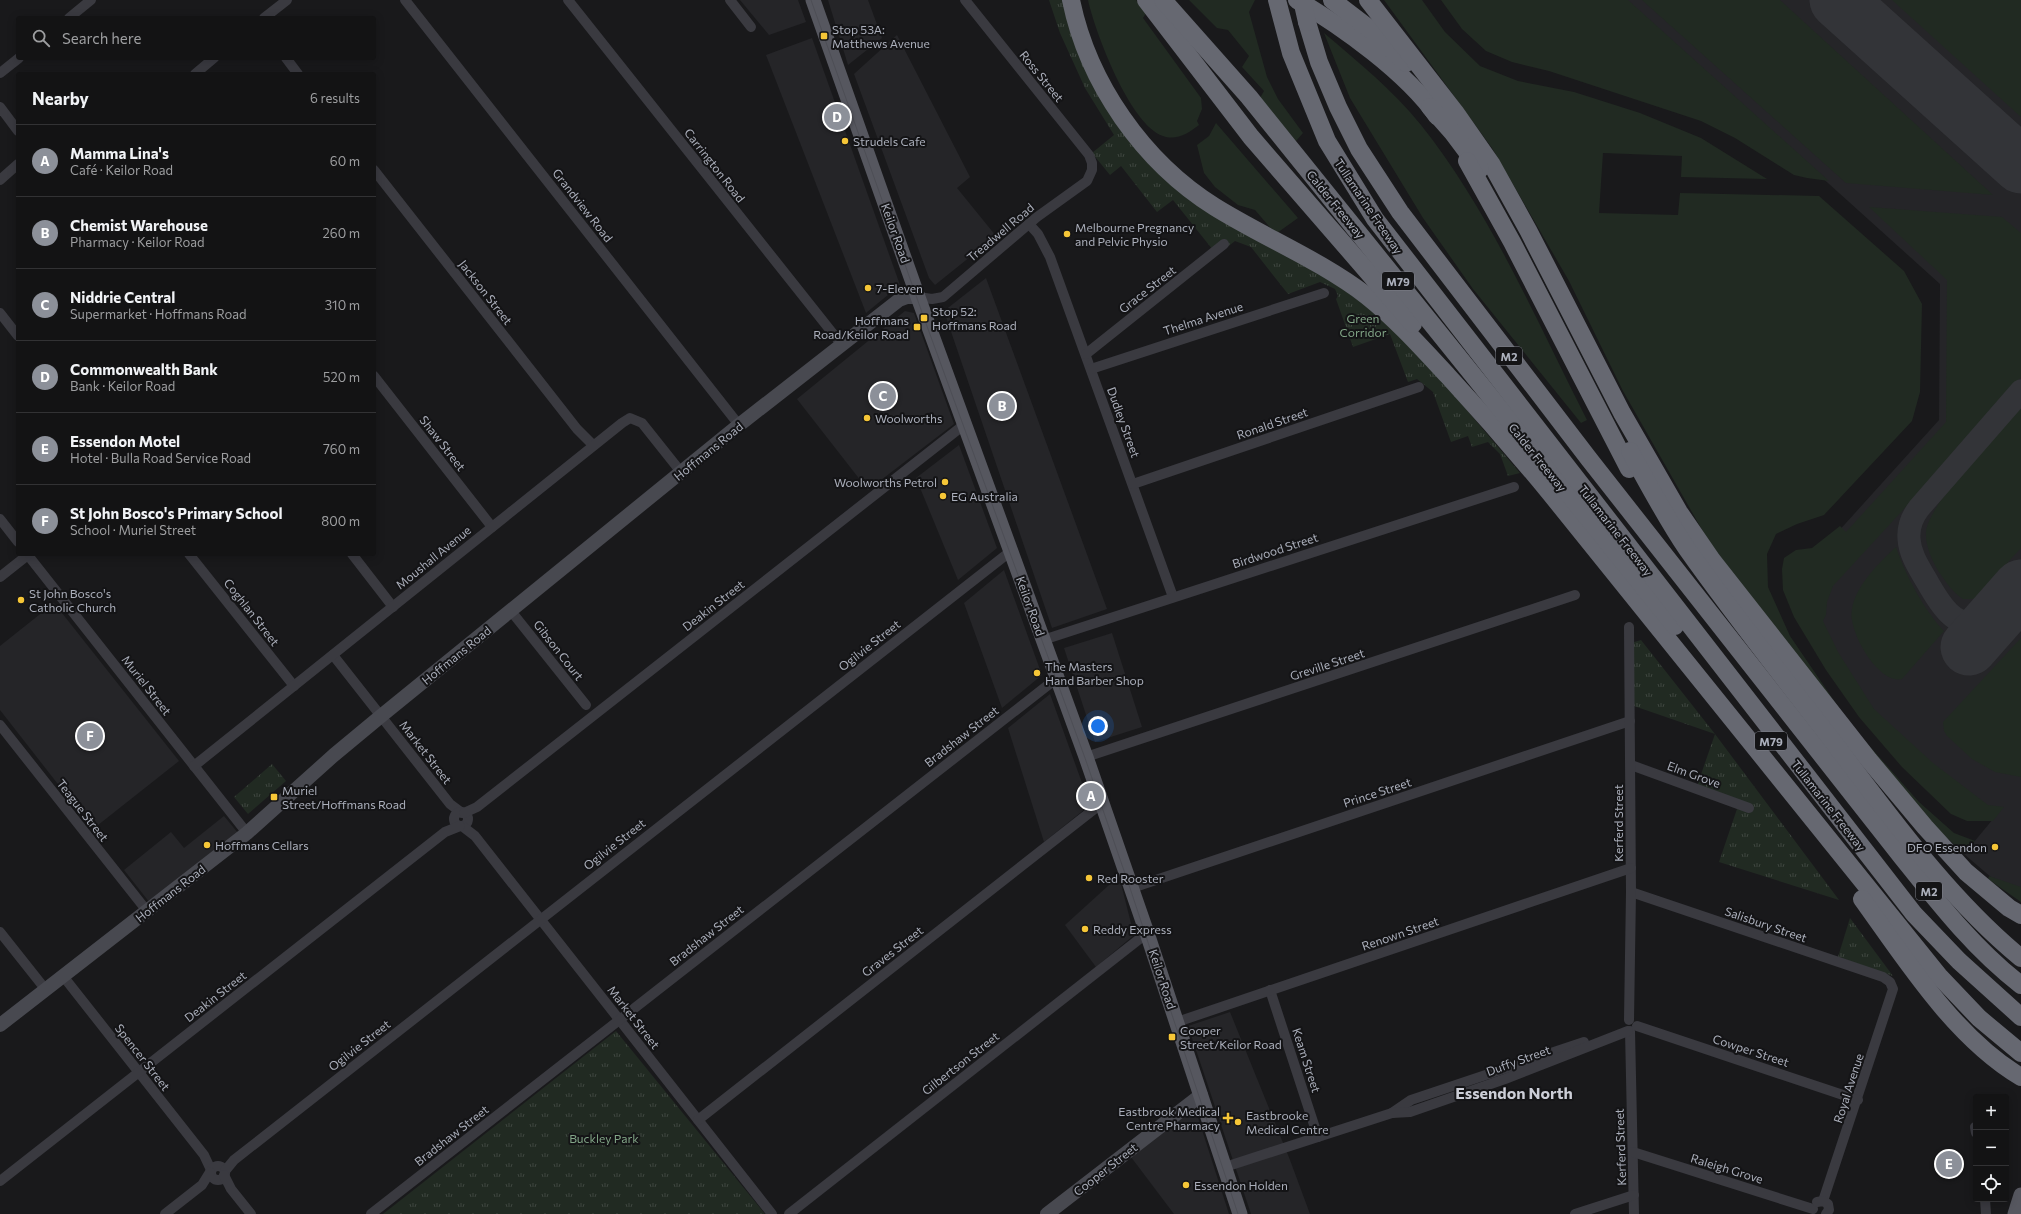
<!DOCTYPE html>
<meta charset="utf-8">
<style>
:root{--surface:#131314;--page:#202022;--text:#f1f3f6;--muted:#9d9ea0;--line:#323234;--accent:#8c9099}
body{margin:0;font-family:Commissioner,sans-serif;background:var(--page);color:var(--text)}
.controls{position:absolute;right:12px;bottom:12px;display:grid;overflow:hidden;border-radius:4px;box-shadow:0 2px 10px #0003}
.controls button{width:36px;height:36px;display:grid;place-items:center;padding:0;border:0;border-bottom:1px solid var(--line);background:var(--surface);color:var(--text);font:20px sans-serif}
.you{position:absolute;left:1098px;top:726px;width:14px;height:14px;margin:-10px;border:3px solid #fff;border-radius:50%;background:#1a73e8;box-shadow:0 0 0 6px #1a73e833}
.badge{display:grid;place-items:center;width:26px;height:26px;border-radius:50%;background:var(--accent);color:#fff;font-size:13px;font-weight:700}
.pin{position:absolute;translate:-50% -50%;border:2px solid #fff;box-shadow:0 1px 4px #0006}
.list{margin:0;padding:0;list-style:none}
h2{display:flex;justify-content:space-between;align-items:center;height:52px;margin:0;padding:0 16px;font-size:17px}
h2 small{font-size:13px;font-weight:400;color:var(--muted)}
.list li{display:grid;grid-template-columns:26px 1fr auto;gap:12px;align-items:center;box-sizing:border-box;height:72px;padding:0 16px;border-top:1px solid var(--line)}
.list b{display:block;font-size:15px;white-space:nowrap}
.list p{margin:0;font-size:13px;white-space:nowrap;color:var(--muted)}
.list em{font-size:13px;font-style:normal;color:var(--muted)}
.icon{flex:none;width:22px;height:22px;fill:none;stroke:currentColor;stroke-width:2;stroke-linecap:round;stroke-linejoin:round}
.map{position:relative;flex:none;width:2021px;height:1214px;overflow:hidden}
.search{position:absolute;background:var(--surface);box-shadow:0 2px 10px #0003;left:16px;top:16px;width:360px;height:44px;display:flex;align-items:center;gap:10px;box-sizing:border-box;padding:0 14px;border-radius:4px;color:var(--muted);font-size:15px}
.panel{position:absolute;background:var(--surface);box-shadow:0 2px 10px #0003;left:16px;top:72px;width:360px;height:484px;border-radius:4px}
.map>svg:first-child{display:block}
.built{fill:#252528}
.grass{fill:#212a22}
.park{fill:url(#park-tufts)}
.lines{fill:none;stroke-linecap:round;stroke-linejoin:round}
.taxiway{stroke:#333438;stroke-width:23}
.runway{stroke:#333438;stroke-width:57}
.street{stroke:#3a3a40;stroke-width:10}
.secondary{stroke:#484950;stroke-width:14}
.primary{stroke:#56575f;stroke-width:15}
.highway{stroke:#666871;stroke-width:18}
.tram{stroke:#4d4e55;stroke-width:1}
.highway-bridge{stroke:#666871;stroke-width:18}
.poi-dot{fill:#f6c637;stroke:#141416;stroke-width:1.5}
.labels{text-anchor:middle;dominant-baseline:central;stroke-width:4;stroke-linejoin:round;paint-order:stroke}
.shield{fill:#141416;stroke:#7e808a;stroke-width:1}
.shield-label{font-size:11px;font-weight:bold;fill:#abafbb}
.poi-label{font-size:12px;fill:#abafbb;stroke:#141416;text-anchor:start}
.street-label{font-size:12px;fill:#abafbb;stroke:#141416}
.park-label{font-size:12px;fill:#82a687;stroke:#141416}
.district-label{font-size:16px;font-weight:bold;fill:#ccced7;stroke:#141416}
</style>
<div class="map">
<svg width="2021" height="1214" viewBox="0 0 2021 1214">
<defs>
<pattern id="park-tufts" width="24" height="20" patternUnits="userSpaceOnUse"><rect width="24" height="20" fill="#212a22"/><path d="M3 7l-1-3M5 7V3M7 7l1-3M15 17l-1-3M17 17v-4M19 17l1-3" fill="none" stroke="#3f4640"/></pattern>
</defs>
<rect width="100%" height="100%" fill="#19191b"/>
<g class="built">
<polygon points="740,0 798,0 806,22 769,35"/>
<polygon points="828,0 868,0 882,38 848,65"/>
<polygon points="1625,0 2021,0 2021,898 1992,878 1964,854 1998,813 1927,789 1789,586 1939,420 1940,284"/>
<polygon points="897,35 970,177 957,188 996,236 935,285 929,278 854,74"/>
<polygon points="812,38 900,285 866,313 766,55"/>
<polygon points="986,278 1107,609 1052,628 944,311"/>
<polygon points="905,311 914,313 954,424 868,490 797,399"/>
<polygon points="959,445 997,548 958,580 916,478"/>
<polygon points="1004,570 1042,675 1002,708 964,603"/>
<polygon points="54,603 179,761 93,829 0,710 0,646"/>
<polygon points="1112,633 1142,727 1095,742 1064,648"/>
<polygon points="1050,694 1090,805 1044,842 1008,728"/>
<polygon points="224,816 238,833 150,903 124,870 171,832 184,848"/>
<polygon points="1119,876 1134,935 1096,967 1065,925"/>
<polygon points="1230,1012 1290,1160 1310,1214 1251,1214 1188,1026"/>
<polygon points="1195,1108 1229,1214 1174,1214 1131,1157"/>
</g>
<g class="grass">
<path d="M1088,0H1136L1146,13L1143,18L1201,98L1202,109L1197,121L1199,125C1189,133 1176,141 1163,136C1130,125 1095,32 1088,0Z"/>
<polygon points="1189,0 1255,0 1249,12 1267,77 1278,99 1303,133 1296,141 1260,98 1264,91 1242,67 1249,56 1228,30 1217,28"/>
<polygon points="1384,0 1422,0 1445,32 1480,66 1518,81 1574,92 1640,113 1701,138 1767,179 1681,177 1682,156 1603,153 1599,213 1678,215 1680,193 1819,196 1904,271 1922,304 1920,392 1912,421 1824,515 1797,524 1776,534 1767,554 1768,587 1790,636 1850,724 1919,802 1954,833 1975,841 1964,853 1938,830 1812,686 1705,535 1623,391 1569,281 1492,148"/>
<polygon points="1441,0 1628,0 1829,181 1807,178 1794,175 1735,138 1701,121 1549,71 1512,62 1486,51 1462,29"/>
<polygon points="1642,0 1780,0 1993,195 1846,183"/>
<polygon points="1892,0 2021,0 2021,117"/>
<path d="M1324,33C1358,62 1393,90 1421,125C1491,213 1536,320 1587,420L1581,423L1473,289L1423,218L1350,98Z"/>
<polygon points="1216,123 1298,218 1277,233 1274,232 1255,210 1238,205 1215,187 1204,173 1197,145 1209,136"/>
<polygon points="1869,207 2002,217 2021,233 2021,377 1926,485 1833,586 1827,602 1826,615 1823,621 1838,652 1874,709 1933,763 1988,805 2004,807 1993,821 1967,821 1951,814 1902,767 1859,717 1826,670 1794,617 1783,590 1782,569 1784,558 1796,550 1812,548 1840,526 1846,532 1946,422 1947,280"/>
<path d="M2021,407V548L1977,596L1973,599H1963C1952,592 1946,582 1939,572C1932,561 1925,545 1926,532C1929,502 1999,431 2021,407Z"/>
<path d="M1896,547C1905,574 1924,610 1944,631L1902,679C1878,685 1847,629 1852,609C1856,585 1879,563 1896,547Z"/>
<polygon points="2021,638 2021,777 1995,772 1972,759 1947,736 1944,731 1943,722"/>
<polygon points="1989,876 2021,887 2021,902 1988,879"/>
</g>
<g class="park">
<polygon points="1049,0 1063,0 1159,171 1317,271 1375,312 1438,376 1520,473 1508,476 1500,454 1488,442 1472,447 1468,436 1451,442 1433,392 1417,379 1408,382 1390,334 1353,347 1336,299 1338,296 1335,289 1320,282 1288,294 1251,247 1235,241 1217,255 1173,200 1157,212 1121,166 1110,175 1092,153 1114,135 1085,88 1060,33"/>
<polygon points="1641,640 1715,734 1839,900 1719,862 1737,809 1697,786 1715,734 1634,706 1631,643"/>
<polygon points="272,764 286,781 248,814 234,797"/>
<polygon points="1850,918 1893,976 1838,957"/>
<polygon points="616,1031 765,1214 383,1214"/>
</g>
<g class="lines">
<path class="taxiway" d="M2013,598C2004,606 1994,620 1983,623C1953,631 1937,599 1925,578C1918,566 1910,554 1909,539C1908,527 1912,517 1919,508L2021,391"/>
<g class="runway">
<polyline points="1838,0 2021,165"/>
<polyline points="1969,647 2021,588"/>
</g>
<g class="street">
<polyline points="405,0 739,425"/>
<polyline points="568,0 842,345"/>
<polyline points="730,0 751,27"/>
<polyline points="69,18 91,0"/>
<polyline points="264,18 287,0"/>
<polyline points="286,58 298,74"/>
<polyline points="0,73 19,58"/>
<polyline points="195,74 214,58"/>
<polyline points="0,107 18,131"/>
<polyline points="374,170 577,429 593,445"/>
<polyline points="0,180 18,164"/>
<polyline points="1029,224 1038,234 1050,257 1173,597"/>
<polyline points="918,297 932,299 943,297 1037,217 1087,181 1092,170 1092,163 1089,155 965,0"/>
<polyline points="0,313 18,336"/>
<polyline points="1086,354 1224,244"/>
<polyline points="1091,369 1324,293"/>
<polyline points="374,376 492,527"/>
<polyline points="1133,484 1419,387"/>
<polyline points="0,519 18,542"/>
<polyline points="27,554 247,833"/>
<polyline points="189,554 294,686"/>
<polyline points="352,554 393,607"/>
<polyline points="0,577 29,554"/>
<polyline points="511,611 586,705"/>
<polyline points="1043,640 1514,487"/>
<polyline points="333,655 450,804 462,813"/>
<polyline points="0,725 147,911"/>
<polyline points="1086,757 1575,595"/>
<polyline points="1631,765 1749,808"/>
<polyline points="194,766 622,423 630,418 642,423 681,472"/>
<circle cx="461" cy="819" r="7"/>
<polyline points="464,813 477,807 965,424"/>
<polyline points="462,826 475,836 772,1214"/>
<polyline points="1132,888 1630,721"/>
<polyline points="1631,892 1883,977 1890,982 1893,989 1823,1201"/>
<polyline points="0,932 46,990"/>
<polyline points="63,976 204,1155 211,1170"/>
<polyline points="1270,990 1318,1137"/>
<polyline points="1629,1020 1631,892 1629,627"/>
<polyline points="1177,1022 1631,868"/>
<polyline points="1637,1026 1858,1100"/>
<polyline points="1630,1031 1634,1214"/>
<polyline points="1392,1113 1411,1100 1584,1042"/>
<polyline points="698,1120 1102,803"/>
<polyline points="1975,1127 1976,1133"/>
<polyline points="1633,1152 1813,1209"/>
<circle cx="218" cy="1173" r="7"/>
<polyline points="1225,1167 1392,1113 1410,1112 1505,1079 1628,1031"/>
<polyline points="225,1171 234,1160 1011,551"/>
<polyline points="224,1175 231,1189 251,1214"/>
<polyline points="0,1181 445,832 460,826"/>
<polyline points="1985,1199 1986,1214"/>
<polyline points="1817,1202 1823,1201 1828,1204 1829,1210 1826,1214"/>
<polyline points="165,1214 202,1185 210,1172"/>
<polyline points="371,1214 1057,678"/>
<polyline points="789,1214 1147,933"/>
<polyline points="1575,1214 1634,1195"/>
</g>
<g class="secondary">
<polyline points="0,1025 247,833 334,755 381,716 739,425 899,300 907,297 918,297"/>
<polyline points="1047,1214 1201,1095"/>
</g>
<g class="primary">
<polyline points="813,0 918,297 1086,757 1147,933 1240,1214"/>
<polyline points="2015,1214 2021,1195"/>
</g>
<g class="highway">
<path d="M1071,0C1088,83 1143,162 1215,207C1265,238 1320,260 1367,296C1397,320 1422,348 1448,376C1483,414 1517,453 1550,493L1939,976L1979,1018L2021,1053"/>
<polyline points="1146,0 1251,137 1413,324"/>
<polyline points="1163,0 1249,97 1675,626"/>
<polyline points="1277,0 1291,53 1327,141 1375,219 1914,914 1959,961 2021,1017"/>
<path d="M1297,0C1343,27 1407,73 1437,116"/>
<polyline points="1332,0 1371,30 1406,63"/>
<polyline points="1368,0 1455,112 1492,165 1528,230 1622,413 1679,512 1712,560 1869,760 1925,827 1966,872 2009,908 2021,915"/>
<path d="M1307,22L1319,62L1338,107L1359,149L1400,212L1589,459L1901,856C1937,901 1974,949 2021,985"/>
<polyline points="1430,107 1453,133 1480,169"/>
<polyline points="1467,161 1512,242 1629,469"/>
<path d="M1630,451C1648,484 1666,518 1687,549C1733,614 1782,676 1831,739C1890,816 1947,897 2021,958"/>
<path d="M1862,899C1906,960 1955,1038 2021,1077"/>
</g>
<polyline class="tram" points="811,0 924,318 1085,758 1130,888 1238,1214"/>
<polyline class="highway-bridge" points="1302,0 1307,22"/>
</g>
<g class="poi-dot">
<rect x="820" y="32" width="8" height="8" rx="2"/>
<circle cx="845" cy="141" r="4"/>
<circle cx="1067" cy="234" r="4"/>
<circle cx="868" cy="288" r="4"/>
<rect x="920" y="314" width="8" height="8" rx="2"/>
<rect x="913" y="323" width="8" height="8" rx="2"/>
<circle cx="867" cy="418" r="4"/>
<circle cx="945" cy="482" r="4"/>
<circle cx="943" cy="496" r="4"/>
<circle cx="21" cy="600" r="4"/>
<circle cx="1037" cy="673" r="4"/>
<rect x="270" y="793" width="8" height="8" rx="2"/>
<circle cx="207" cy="845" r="4"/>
<circle cx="1995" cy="847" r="4"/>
<circle cx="1089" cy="878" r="4"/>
<circle cx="1085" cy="929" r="4"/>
<rect x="1168" y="1033" width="8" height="8" rx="2"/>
<path d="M1226 1112h4v4h4v4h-4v4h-4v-4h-4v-4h4z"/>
<circle cx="1238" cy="1122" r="4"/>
<circle cx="1186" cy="1185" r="4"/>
</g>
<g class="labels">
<g class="shield">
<rect x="1382" y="272" width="32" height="18" rx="3"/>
<rect x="1496" y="347" width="26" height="18" rx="3"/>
<rect x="1755" y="732" width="32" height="18" rx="3"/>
<rect x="1916" y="882" width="26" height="18" rx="3"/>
</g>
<g class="shield-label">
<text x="1398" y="281">M79</text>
<text x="1509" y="356">M2</text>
<text x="1771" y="741">M79</text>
<text x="1929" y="891">M2</text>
</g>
<g class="poi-label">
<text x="832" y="29">Stop 53A:<tspan x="832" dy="14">Matthews Avenue</tspan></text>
<text x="853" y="141">Strudels Cafe</text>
<text x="1075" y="227">Melbourne Pregnancy<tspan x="1075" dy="14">and Pelvic Physio</tspan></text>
<text x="876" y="288">7-Eleven</text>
<text x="932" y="311">Stop 52:<tspan x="932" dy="14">Hoffmans Road</tspan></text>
<text x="909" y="320" text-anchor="end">Hoffmans<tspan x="909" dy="14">Road/Keilor Road</tspan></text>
<text x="875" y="418">Woolworths</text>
<text x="937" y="482" text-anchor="end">Woolworths Petrol</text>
<text x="951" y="496">EG Australia</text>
<text x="29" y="593">St John Bosco's<tspan x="29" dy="14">Catholic Church</tspan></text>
<text x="1045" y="666">The Masters<tspan x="1045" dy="14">Hand Barber Shop</tspan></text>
<text x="282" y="790">Muriel<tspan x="282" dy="14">Street/Hoffmans Road</tspan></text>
<text x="215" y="845">Hoffmans Cellars</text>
<text x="1987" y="847" text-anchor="end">DFO Essendon</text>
<text x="1097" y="878">Red Rooster</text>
<text x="1093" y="929">Reddy Express</text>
<text x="1180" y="1030">Cooper<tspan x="1180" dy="14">Street/Keilor Road</tspan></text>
<text x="1220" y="1111" text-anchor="end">Eastbrook Medical<tspan x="1220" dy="14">Centre Pharmacy</tspan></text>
<text x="1246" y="1115">Eastbrooke<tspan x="1246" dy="14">Medical Centre</tspan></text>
<text x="1194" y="1185">Essendon Holden</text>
</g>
<g class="street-label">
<text transform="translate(1042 76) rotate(51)">Ross Street</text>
<text transform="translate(715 165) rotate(52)">Carrington Road</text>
<text transform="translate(1336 204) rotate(51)">Calder Freeway</text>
<text transform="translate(583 205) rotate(52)">Grandview Road</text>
<text transform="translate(1369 206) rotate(56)">Tullamarine Freeway</text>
<text transform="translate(1000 232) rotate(-40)">Treadwell Road</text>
<text transform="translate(896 233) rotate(70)">Keilor Road</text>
<text transform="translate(1147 289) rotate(-38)">Grace Street</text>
<text transform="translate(486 292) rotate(52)">Jackson Street</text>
<text transform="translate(1203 318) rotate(-18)">Thelma Avenue</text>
<text transform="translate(1124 422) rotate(70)">Dudley Street</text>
<text transform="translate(1272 423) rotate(-19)">Ronald Street</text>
<text transform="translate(443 443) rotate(52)">Shaw Street</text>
<text transform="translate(708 451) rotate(-39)">Hoffmans Road</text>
<text transform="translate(1538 457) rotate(51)">Calder Freeway</text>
<text transform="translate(1616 530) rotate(52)">Tullamarine Freeway</text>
<text transform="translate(1275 550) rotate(-18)">Birdwood Street</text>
<text transform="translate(433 557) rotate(-39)">Moushall Avenue</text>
<text transform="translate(713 605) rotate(-38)">Deakin Street</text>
<text transform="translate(1031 606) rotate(70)">Keilor Road</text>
<text transform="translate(252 612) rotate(52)">Coghlan Street</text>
<text transform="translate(869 645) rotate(-38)">Ogilvie Street</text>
<text transform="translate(559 650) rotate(52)">Gibson Court</text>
<text transform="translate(456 655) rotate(-39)">Hoffmans Road</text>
<text transform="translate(1327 664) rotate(-18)">Greville Street</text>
<text transform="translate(147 685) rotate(52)">Muriel Street</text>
<text transform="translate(961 736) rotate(-38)">Bradshaw Street</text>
<text transform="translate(426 752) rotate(52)">Market Street</text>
<text transform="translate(1694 774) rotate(20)">Elm Grove</text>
<text transform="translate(1377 792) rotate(-18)">Prince Street</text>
<text transform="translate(1829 805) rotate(52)">Tullamarine Freeway</text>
<text transform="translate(83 810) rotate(52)">Teague Street</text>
<text transform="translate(1618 823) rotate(-90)">Kerferd Street</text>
<text transform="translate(614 844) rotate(-38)">Ogilvie Street</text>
<text transform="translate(170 893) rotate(-38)">Hoffmans Road</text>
<text transform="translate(1766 924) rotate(19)">Salisbury Street</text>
<text transform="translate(1400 933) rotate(-19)">Renown Street</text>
<text transform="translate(706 935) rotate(-38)">Bradshaw Street</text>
<text transform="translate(892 951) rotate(-38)">Graves Street</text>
<text transform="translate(1163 979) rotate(72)">Keilor Road</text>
<text transform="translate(215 996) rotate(-38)">Deakin Street</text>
<text transform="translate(634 1017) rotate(52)">Market Street</text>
<text transform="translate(359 1045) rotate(-38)">Ogilvie Street</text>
<text transform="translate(1751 1050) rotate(18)">Cowper Street</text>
<text transform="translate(143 1057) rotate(52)">Spencer Street</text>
<text transform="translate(1307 1060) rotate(72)">Keam Street</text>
<text transform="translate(1518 1060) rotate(-20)">Duffy Street</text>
<text transform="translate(960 1063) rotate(-38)">Gilbertson Street</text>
<text transform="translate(1848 1088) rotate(-72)">Royal Avenue</text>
<text transform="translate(451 1135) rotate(-38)">Bradshaw Street</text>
<text transform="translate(1620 1147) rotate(-92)">Kerferd Street</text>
<text transform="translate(1727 1168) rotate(17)">Raleigh Grove</text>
<text transform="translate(1105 1169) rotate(-38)">Cooper Street</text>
</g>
<g class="park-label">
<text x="1363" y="318">Green<tspan x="1363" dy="14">Corridor</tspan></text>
<text x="604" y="1138">Buckley Park</text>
</g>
<g class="district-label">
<text x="1514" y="1092">Essendon North</text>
</g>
</g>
</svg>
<div class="controls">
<button>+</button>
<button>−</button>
<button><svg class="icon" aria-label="locate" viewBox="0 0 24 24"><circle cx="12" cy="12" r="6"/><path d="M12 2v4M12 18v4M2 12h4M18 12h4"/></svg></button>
</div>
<div class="you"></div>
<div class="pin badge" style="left:1091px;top:796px">A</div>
<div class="pin badge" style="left:1002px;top:406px">B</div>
<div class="pin badge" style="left:883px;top:396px">C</div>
<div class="pin badge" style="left:837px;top:117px">D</div>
<div class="pin badge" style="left:1949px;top:1164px">E</div>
<div class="pin badge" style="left:90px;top:736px">F</div>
<div class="search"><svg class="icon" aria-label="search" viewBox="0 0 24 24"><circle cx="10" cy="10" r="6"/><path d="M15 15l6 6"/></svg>Search here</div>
<section class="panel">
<h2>Nearby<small>6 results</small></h2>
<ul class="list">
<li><span class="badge">A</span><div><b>Mamma Lina's</b><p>Café · Keilor Road</p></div><em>60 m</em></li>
<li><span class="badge">B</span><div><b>Chemist Warehouse</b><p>Pharmacy · Keilor Road</p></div><em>260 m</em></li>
<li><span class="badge">C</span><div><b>Niddrie Central</b><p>Supermarket · Hoffmans Road</p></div><em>310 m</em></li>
<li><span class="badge">D</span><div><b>Commonwealth Bank</b><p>Bank · Keilor Road</p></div><em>520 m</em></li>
<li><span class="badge">E</span><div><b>Essendon Motel</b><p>Hotel · Bulla Road Service Road</p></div><em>760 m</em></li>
<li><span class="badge">F</span><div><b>St John Bosco's Primary School</b><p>School · Muriel Street</p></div><em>800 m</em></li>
</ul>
</section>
</div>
